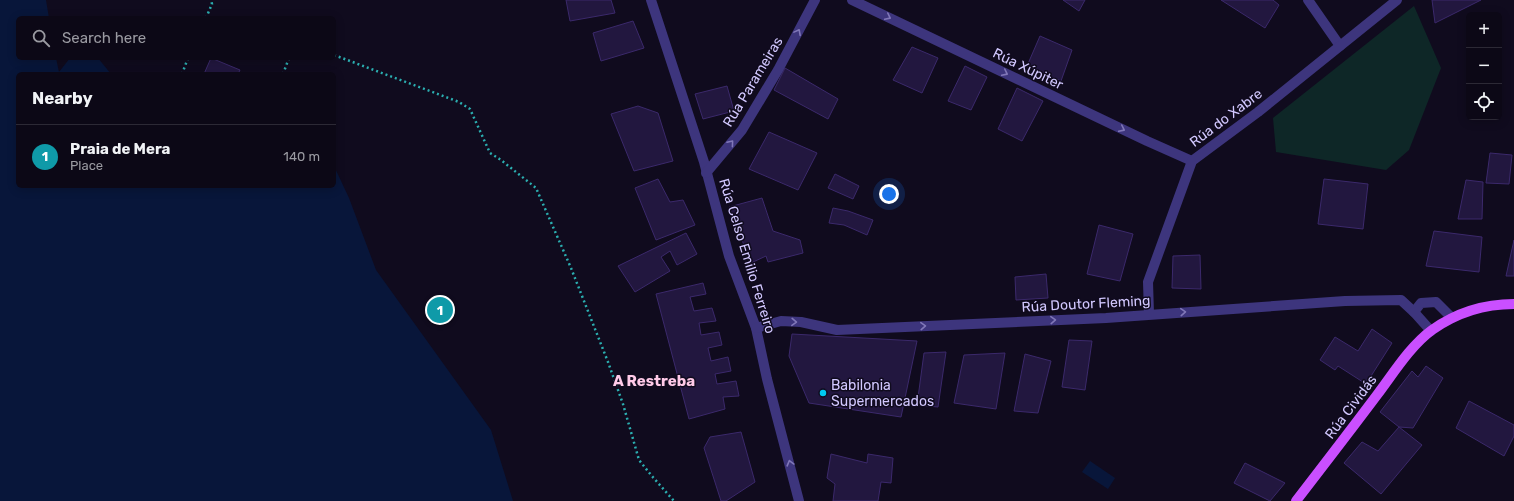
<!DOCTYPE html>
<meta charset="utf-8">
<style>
:root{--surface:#0c0816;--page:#15111f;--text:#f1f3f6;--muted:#9a9aa1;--line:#2c2935;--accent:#b45309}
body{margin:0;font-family:Rubik,sans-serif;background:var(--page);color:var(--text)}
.controls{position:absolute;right:12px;top:12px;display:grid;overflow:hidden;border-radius:6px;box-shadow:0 2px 10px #0003}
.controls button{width:36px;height:36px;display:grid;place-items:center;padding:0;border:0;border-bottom:1px solid var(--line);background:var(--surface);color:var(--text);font:20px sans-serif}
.you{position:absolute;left:889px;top:194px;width:14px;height:14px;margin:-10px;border:3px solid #fff;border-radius:50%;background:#1a73e8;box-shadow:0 0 0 6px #1a73e833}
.badge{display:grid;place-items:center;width:26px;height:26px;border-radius:50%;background:var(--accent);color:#fff;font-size:13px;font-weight:700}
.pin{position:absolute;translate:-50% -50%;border:2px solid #fff;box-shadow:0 1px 4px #0006}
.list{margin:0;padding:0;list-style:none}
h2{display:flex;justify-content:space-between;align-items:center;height:52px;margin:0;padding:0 16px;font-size:17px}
h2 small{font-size:13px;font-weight:400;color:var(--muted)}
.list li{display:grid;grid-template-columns:26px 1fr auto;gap:12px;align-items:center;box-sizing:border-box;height:64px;padding:0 16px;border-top:1px solid var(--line)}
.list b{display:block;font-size:15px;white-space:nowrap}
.list p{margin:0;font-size:13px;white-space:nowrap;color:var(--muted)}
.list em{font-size:13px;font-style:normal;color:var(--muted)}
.icon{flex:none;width:22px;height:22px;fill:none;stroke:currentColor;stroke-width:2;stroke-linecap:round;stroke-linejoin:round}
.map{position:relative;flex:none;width:1514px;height:501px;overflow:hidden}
.search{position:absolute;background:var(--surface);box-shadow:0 2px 10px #0003;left:16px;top:16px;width:320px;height:44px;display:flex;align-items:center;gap:10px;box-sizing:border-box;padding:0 14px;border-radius:6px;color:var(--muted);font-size:15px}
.panel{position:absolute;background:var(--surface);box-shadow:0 2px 10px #0003;left:16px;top:72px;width:320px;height:116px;border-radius:6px}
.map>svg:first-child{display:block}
.green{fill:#0e2727}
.water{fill:#08163a}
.building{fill:#22173f;stroke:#3b296b}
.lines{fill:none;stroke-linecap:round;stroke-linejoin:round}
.path{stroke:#2baeb0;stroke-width:2.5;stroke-dasharray:2 3;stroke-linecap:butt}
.minor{stroke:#3d357d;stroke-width:10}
.major{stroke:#ca4fff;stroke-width:10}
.oneway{stroke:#8077b8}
.poi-dot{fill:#00c9f3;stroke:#100b1e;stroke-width:1.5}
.labels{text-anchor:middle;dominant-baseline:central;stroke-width:3;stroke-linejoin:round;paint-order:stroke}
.street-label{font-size:14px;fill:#d2c8ff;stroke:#100b1e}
.poi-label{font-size:14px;fill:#d2c8ff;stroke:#100b1e;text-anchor:start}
.neighbourhood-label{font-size:15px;font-weight:bold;fill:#ffcae8;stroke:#100b1e}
</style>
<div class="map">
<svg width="1514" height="501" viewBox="0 0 1514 501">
<rect width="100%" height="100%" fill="#100b1e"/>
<polygon class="green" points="1414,6 1441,68 1409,150 1386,170 1276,152 1273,118"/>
<g class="water">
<polygon points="0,0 46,0 49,18 18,18 18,58 56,58 59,72 70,58 98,58 111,74 18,74 18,186 334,186 334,166 349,198 376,270 491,430 513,501 0,501"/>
<polygon points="1090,461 1115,478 1108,489 1082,472"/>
</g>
<g class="building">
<polygon points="566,0 611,0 615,13 570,21"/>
<polygon points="1063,0 1085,0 1079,11"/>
<polygon points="1221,0 1273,0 1279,5 1265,28"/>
<polygon points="1432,0 1481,0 1435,23"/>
<polygon points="633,21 644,48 601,61 593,33"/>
<polygon points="1040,36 1072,50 1061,81 1027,66"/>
<polygon points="912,47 938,58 922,93 893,80"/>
<polygon points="211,58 240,70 238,74 204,74"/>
<polygon points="965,66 987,77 971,110 948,101"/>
<polygon points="785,68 838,99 828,119 774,90"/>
<polygon points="727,86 734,111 703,119 695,94"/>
<polygon points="1017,88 1043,101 1022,141 998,129"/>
<polygon points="638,106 658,113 673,161 634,171 611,114"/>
<polygon points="769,132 817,153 798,190 749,169"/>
<polygon points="1490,153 1512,155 1509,184 1486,183"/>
<polygon points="835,174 859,186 853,199 828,188"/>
<polygon points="658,179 670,202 683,200 695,225 656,240 635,188"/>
<polygon points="1324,179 1368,184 1363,229 1318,224"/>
<polygon points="1466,180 1483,182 1482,219 1458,219"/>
<polygon points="762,198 773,231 800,240 803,253 768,262 766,256 751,263 729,207"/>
<polygon points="833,208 848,211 873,220 867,235 844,225 829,223"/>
<polygon points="1099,225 1133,234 1120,281 1087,274"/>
<polygon points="1434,231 1482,237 1479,272 1426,266"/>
<polygon points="686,233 697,254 677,265 670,251 661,257 670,271 635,292 618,266"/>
<polygon points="1514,240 1514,276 1506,276"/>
<polygon points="1200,255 1201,289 1172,288 1173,256"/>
<polygon points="1046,274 1048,298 1016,300 1015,277"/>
<polygon points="703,283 706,294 690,297 694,311 712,308 716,321 699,323 701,335 719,332 722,345 708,348 711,361 728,357 731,371 715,374 717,384 736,381 739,396 723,397 725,409 689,419 656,294"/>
<polygon points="1372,329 1392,343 1366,384 1338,366 1335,370 1320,360 1335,337 1358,351"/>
<polygon points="792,334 917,341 901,417 809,403 789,356"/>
<polygon points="1069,340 1092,341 1085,390 1062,387"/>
<polygon points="946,352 938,407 917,405 924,353"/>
<polygon points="1005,353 996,409 954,403 964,355"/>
<polygon points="1025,354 1051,361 1038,413 1014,411"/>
<polygon points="1426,366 1443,378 1413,428 1399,427 1380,412 1412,371 1418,377"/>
<polygon points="1469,401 1514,425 1514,436 1504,456 1456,428"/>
<polygon points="1399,427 1422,445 1381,494 1344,463 1362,442 1378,451"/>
<polygon points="741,432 755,482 726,501 721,501 704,448 710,437"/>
<polygon points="831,454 867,463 868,454 893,458 891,483 881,482 878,501 833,501 835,484 827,478"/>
<polygon points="1245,463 1285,483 1270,501 1234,483"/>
</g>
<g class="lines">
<g class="path">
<polyline points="206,18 212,4 211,0"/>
<polyline points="334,55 459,102 470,109 490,153 501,160 536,188 571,268 608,362 623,404 639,460 651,475 674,501"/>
<polyline points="182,74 188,58"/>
<polyline points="283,74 289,58"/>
</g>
<g class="minor">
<polyline points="651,0 704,162 729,256 756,328 767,379 799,501"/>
<polyline points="852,0 1147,141 1192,161"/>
<polyline points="1308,0 1340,46"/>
<polyline points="706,173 742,130 778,70 815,0"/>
<polyline points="1149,314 1148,282 1192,161 1258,112 1397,0"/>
<polyline points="756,328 781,321 801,322 837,330 1106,318 1345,301 1401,300 1414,312"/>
<polyline points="1431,331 1414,312 1421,303 1436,302 1452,318"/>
</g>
<path class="major" d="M1296,501C1323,466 1350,431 1377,395C1393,374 1410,346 1432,330C1456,313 1484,304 1514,304"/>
</g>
<defs><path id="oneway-chevron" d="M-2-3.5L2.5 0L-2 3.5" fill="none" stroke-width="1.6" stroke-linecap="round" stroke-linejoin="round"/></defs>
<g class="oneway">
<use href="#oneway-chevron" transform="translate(888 17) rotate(26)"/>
<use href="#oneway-chevron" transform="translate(798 32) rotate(-62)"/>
<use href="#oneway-chevron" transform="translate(1005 73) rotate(26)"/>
<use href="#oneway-chevron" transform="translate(1122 129) rotate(26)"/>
<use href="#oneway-chevron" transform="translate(731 143) rotate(-50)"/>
<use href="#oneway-chevron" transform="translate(1183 312) rotate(-4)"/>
<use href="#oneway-chevron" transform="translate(1053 320) rotate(-3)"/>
<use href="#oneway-chevron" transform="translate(794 322) rotate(2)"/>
<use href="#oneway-chevron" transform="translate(923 326) rotate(-3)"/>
<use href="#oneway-chevron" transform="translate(790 463) rotate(-105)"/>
</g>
<circle class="poi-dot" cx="823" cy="393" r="4"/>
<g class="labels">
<g class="street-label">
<text transform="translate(1028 69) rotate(26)">Rúa Xúpiter</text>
<text transform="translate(753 82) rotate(-59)">Rúa Parameiras</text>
<text transform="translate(1226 118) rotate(-37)">Rúa do Xabre</text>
<text transform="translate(747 256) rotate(73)">Rúa Celso Emilio Ferreiro</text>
<text transform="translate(1086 304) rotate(-3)">Rúa Doutor Fleming</text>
<text transform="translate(1351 407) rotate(-53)">Rúa Cividás</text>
</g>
<g class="poi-label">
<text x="831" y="385">Babilonia<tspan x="831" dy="16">Supermercados</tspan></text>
</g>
<g class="neighbourhood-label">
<text x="654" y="381">A Restreba</text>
</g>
</g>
</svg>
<div class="controls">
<button>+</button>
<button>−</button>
<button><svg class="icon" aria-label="locate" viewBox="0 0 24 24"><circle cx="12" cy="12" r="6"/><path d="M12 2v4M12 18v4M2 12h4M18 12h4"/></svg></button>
</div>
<div class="you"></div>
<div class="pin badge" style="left:440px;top:310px;background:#0f9aa8">1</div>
<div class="search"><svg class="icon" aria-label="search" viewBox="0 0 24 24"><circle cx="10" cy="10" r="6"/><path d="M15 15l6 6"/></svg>Search here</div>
<section class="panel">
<h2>Nearby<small></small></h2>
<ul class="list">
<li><span class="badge" style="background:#0f9aa8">1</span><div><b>Praia de Mera</b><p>Place</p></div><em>140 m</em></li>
</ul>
</section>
</div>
